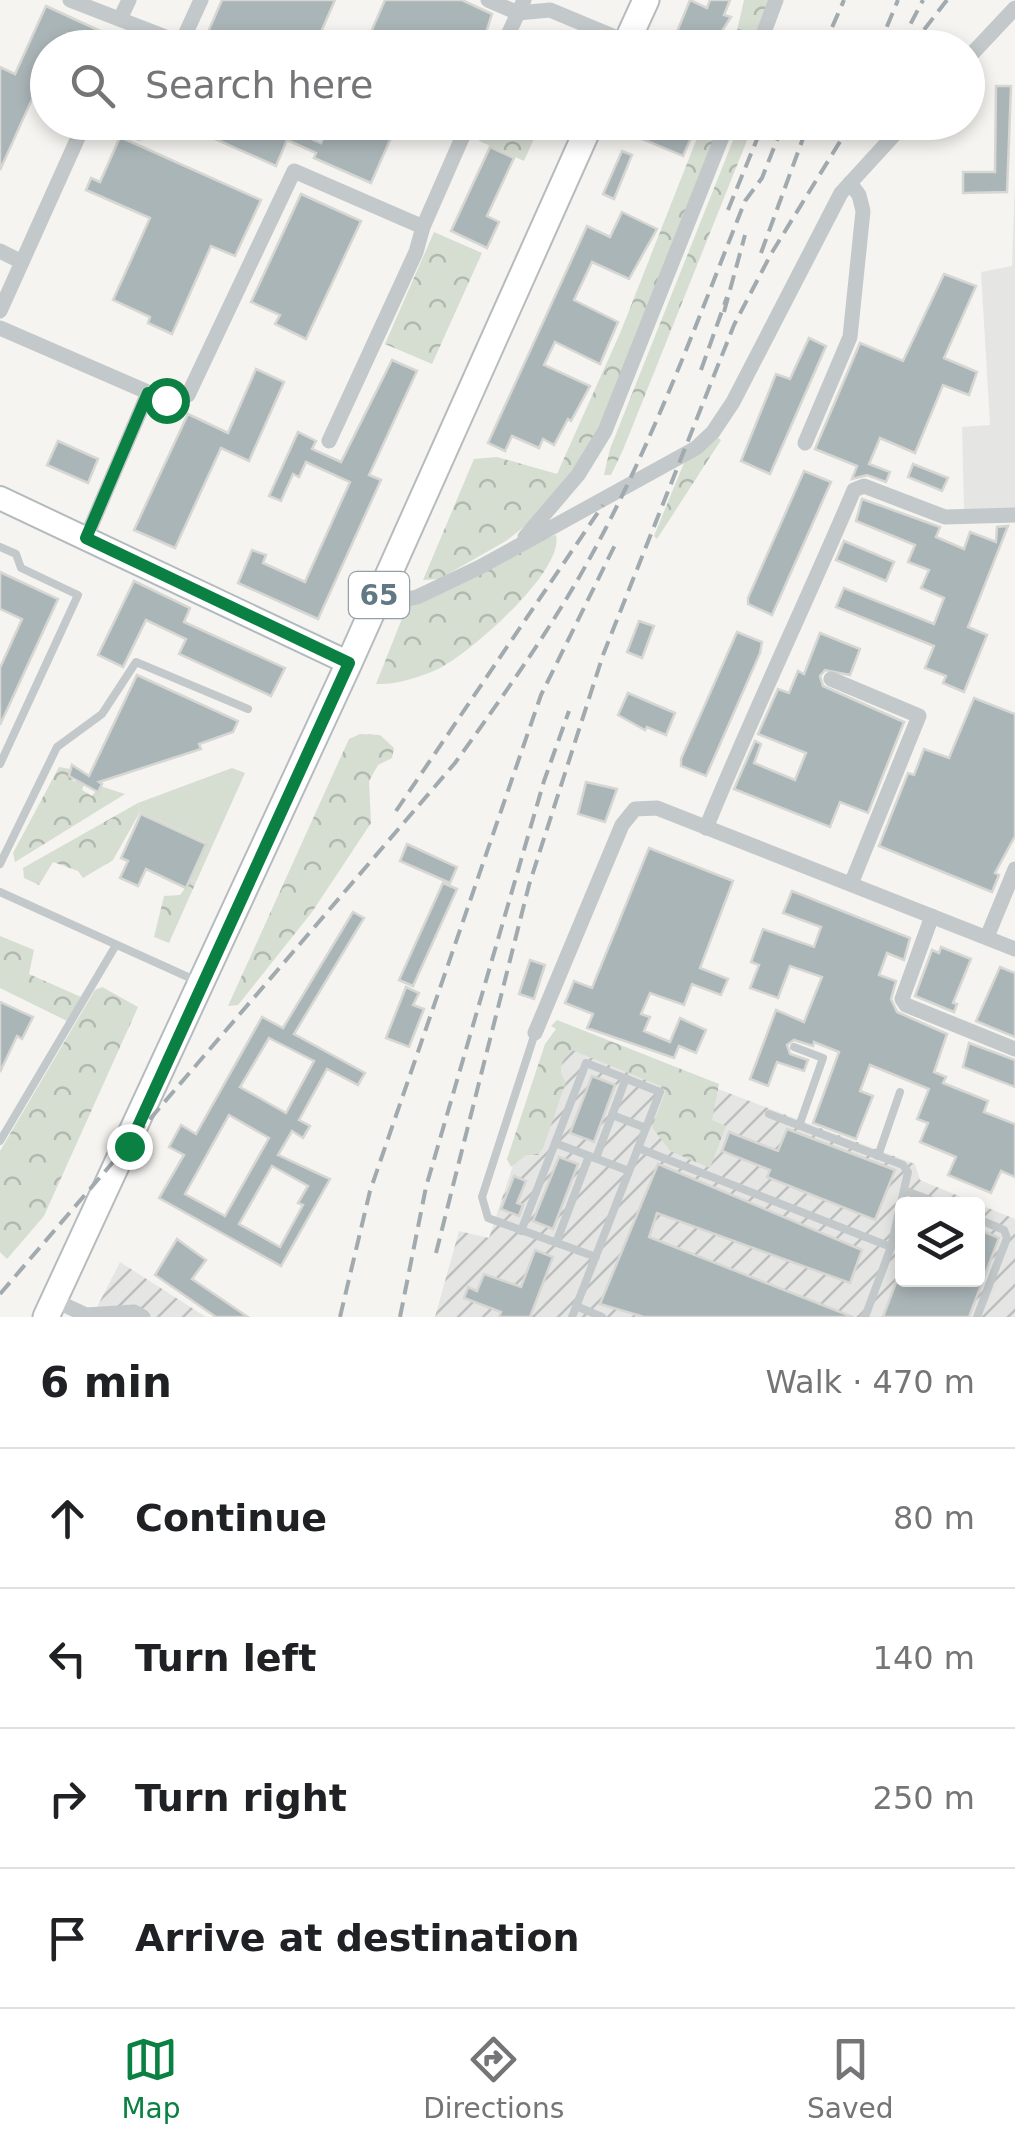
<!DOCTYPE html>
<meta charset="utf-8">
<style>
:root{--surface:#fff;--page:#f2f2f2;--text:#202124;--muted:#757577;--line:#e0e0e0;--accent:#0b8043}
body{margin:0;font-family:"DejaVu Sans",sans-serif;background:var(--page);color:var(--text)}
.controls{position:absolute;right:30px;bottom:30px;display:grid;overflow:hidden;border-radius:10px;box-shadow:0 5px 15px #0003}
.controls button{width:90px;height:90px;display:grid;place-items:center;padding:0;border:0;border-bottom:2px solid var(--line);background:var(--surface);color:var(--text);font:50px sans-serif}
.stop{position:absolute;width:30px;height:30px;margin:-22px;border:8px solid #0b8043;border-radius:50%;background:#fff}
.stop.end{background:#0b8043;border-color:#fff;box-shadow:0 2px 10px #0008}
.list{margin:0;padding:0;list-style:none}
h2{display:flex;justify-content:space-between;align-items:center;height:130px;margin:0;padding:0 40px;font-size:42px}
h2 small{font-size:32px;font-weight:400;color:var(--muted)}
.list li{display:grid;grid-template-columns:65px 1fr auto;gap:30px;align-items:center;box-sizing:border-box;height:140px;padding:0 40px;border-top:2px solid var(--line)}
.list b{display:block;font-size:38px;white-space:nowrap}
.list em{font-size:32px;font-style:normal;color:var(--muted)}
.icon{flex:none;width:55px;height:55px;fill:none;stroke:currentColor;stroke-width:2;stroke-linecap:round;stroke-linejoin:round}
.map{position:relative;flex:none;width:1015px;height:1317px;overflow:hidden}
.search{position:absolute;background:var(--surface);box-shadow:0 5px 15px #0003;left:30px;right:30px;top:30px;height:110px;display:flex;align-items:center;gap:25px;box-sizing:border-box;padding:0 35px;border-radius:55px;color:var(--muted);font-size:38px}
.sheet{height:690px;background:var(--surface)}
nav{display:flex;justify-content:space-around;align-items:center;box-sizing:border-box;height:140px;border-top:2px solid var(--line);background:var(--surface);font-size:28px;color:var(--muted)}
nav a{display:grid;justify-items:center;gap:5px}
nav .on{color:var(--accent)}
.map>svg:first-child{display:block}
.built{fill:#e5e6e4}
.industrial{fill:url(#industrial-furrows);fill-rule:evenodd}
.green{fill:#d6ddd1}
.forest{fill:url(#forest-crowns)}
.building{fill:#aab5b8;stroke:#d6d6d3;stroke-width:2.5;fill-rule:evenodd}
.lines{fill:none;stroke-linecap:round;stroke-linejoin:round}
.secondary-casing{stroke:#b3babd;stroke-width:26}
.primary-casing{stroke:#b6bbbe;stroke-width:29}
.lane{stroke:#c3c8ca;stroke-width:8}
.street{stroke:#c3c8ca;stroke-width:15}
.secondary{stroke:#fff;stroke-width:22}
.primary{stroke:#fff;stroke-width:25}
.rail{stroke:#a1aaae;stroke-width:4;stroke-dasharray:15 8;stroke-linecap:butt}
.route{stroke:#0b8043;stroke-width:12}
.labels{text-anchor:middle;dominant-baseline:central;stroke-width:10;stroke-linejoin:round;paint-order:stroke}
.shield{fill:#fff;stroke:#90a1a9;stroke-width:2.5}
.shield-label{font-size:28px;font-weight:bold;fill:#617984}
</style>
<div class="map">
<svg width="1015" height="1317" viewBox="0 0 1015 1317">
<defs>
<pattern id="industrial-furrows" width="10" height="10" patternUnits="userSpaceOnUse" patternTransform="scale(2.5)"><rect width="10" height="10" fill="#e5e6e4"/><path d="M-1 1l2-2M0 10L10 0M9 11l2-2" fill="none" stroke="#bdbfbe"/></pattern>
<pattern id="forest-crowns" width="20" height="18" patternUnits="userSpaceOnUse" patternTransform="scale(2.5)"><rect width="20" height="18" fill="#d6ddd1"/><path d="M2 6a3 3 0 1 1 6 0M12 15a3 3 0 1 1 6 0" fill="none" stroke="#b1b8af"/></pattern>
</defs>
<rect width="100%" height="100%" fill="#f5f4f0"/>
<polygon class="built" points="1015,179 1015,509 964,511 962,427 990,425 981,272 1012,266"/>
<g class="industrial">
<path d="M558,1028L915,1164L920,1180L1015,1219V1317H435L459,1231L489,1238ZM902,1204H978V1280H902Z"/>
<polygon points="120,1262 206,1317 92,1317"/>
</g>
<polygon class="green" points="232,768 245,773 196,882 191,880 207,843 140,812 138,803"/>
<g class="forest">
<polygon points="744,0 771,0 752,47 733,48"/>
<polygon points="487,123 487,122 541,123 524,161 479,141"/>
<polygon points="703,123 723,123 612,405 576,472 531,521 506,541 439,579 423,580 474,459 497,457 557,474 621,331"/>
<polygon points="740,123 754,123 623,450 611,475 604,475 610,449"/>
<polygon points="434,232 482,253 432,364 385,344"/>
<polygon points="717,437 721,440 657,539 654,536 686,458"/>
<path d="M556,535C565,571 467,656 436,670C417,678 396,685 376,684L407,606L534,542Z"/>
<polygon points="360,734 380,735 394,748 392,758 378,765 369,781 371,823 312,912 238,1005 228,1006 349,739"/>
<polygon points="59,767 70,769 73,781 85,782 82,790 92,796 100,786 125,794 15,862 13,853"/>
<polygon points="138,803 140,812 113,860 83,878 78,871 53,862 39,885 24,878 23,868"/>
<polygon points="191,880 196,882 169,943 154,937 164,896 180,895"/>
<polygon points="0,936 34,950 29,974 81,997 67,1021 0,988"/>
<polygon points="102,987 138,1007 44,1216 7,1259 0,1252 0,1151 95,990"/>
<path d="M557,1020L719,1084L712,1120L726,1126L710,1168L670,1151L652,1127L665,1093L663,1087L572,1050C562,1060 556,1070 566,1082L543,1148L538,1155H526L511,1167L507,1159L545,1044L556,1029L551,1026Z"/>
</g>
<g class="building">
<polygon points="222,0 335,0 314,48 201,48"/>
<polygon points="385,0 462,0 492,14 481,48 364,48"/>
<polygon points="690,0 707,8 710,0 730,0 724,15 731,17 711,48 693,48 674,39"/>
<polygon points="46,6 137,48 74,48 59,40 55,48 48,48 48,64 0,170 0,67 15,74"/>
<polygon points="996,86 1011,86 1007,192 963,193 963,172 995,172"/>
<polygon points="177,122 284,122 283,126 321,143 330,122 398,122 371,183 314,158 316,153 287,140 276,166"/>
<polygon points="635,122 698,122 683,156 630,134"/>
<polygon points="120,137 261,200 235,256 211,246 172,334 148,323 150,317 113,300 150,218 86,190 91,178 100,182"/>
<polygon points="490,147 514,158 487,216 499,222 487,248 451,231"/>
<polygon points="622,151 632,155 614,199 603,194"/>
<polygon points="301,194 361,221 306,339 275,324 280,315 251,302"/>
<polygon points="622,212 657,229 629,279 592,262 574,300 618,322 600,364 555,342 544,365 590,386 571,421 568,419 554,445 543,439 539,448 512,436 505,451 488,443 587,226 610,237"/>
<polygon points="944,274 976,286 944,358 977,372 969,395 943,385 915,453 880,438 869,464 890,472 886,482 867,475 852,479 857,466 815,449 860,343 903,361"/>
<polygon points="809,338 826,346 770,474 741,461 776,374 790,379"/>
<polygon points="392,360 417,371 369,475 381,480 318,619 238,583 252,550 266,555 263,563 305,582 350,482 306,462 299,477 293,474 281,501 269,496 298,432 316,441 312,449 341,462"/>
<polygon points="256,369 284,382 249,461 221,448 175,548 134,530 188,414 228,433"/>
<polygon points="58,441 98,459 88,483 47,465"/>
<polygon points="913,464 948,478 942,491 908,477"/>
<polygon points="804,471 831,482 772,615 748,604 748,598"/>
<polygon points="862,499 940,527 936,537 964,549 970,532 996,542 997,527 1008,526 968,627 987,635 964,692 943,683 946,676 925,668 934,646 836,607 844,588 934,624 944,598 921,588 929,570 908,562 915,545 856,521"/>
<polygon points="844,541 894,562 886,581 836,560"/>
<polygon points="0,572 58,599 0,725 0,668 22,619 0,609"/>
<polygon points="134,581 190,608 184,622 285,668 271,696 179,654 186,639 146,620 123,667 98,655"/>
<polygon points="639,621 654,626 642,658 627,652"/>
<polygon points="737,632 762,642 760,653 706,776 681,766 681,759"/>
<polygon points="820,633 860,649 850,675 825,670 820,676 823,686 904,722 868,813 840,802 830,827 734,789 755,741 761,744 754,763 795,780 806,753 758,734 778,689 789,693 798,671 804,674"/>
<polygon points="137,675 238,721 233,732 199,744 201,749 99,782 102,784 98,792 69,776 72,765 89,776"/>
<polygon points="628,693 675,713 666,735 647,727 645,730 618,715"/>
<polygon points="974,698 1015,714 1015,836 995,873 999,875 992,892 879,846 908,773 914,775 924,749 949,758"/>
<polygon points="586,782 617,789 605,822 578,814"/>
<polygon points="141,814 206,844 186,888 146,869 138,886 120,878 128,861 121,858"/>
<polygon points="407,844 457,867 450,883 400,861"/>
<polygon points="649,848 733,881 700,968 728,979 721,995 692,984 684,1005 650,993 641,1014 650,1017 644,1031 670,1042 680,1018 706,1030 696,1053 679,1046 674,1058 587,1028 593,1014 565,1003 574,981 592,988"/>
<polygon points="443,883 457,889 413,986 399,980"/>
<polygon points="792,891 910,938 904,960 887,953 879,975 896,981 891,999 897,1012 947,1034 934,1072 946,1077 943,1083 988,1101 984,1112 1015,1124 1015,1177 1001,1171 991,1193 948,1175 956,1157 920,1142 928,1123 917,1119 929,1089 870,1065 860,1091 873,1096 856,1139 813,1123 839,1052 814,1042 813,1046 794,1040 787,1045 790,1054 808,1060 804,1071 777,1062 768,1086 750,1079 776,1010 804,1022 822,977 790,966 778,998 750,988 759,965 751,962 763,929 814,947 821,927 783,913"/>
<path d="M353,912L364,918L294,1034L365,1073L358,1085L327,1069L299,1120L310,1126L303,1138L292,1131L278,1155L330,1179L281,1266L159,1198L184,1155L169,1147L181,1125L196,1134L262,1017L283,1028ZM269,1038L314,1061L286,1113L240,1087ZM229,1115L269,1138L225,1216L185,1194ZM272,1166L308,1186L298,1203L303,1205L280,1247L239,1224Z"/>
<polygon points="941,947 971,959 953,1003 957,1004 954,1012 915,996 932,950 939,953"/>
<polygon points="530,960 545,965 534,999 519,994"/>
<polygon points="1000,967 1015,973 1015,1037 976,1021"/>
<polygon points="406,987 419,993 413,1005 424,1009 409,1047 386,1038"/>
<polygon points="0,1002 33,1017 22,1039 17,1036 0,1072"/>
<polygon points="969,1043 1015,1060 1015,1087 963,1067"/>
<polygon points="592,1076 615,1085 594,1142 570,1133"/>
<polygon points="787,1129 895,1170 875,1220 767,1177 770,1170 722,1151 729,1132 778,1151"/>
<polygon points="559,1157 578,1164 553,1229 533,1221"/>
<polygon points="658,1164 862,1250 850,1283 657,1213 649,1237 853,1317 644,1317 600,1304"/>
<polygon points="514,1176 526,1181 517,1203 523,1205 519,1216 501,1209"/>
<polygon points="978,1229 999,1238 969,1317 883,1317 897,1280 978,1280"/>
<polygon points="177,1239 206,1260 192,1279 248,1317 216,1317 155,1275"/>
<polygon points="535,1250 553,1257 530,1317 499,1317 501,1312 464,1298 468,1287 477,1291 484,1274 521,1287"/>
</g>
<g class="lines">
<defs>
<polyline id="secondary" points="0,498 349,663"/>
<g id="primary">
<polyline points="624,48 646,0"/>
<polyline points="46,1317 349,663 591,122"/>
</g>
</defs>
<use href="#secondary" class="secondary-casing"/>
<use href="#primary" class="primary-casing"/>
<g class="lane">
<polyline points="0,547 16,554 21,568 78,595 0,764"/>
<polyline points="0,864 57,747 102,714 136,662 248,709"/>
<polyline points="0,892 199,982"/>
<polyline points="535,1033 482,1197 488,1218 596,1257"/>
<polyline points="794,1047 823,1058 799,1126"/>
<polyline points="769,1114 903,1165 908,1172 891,1247 865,1317"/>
<polyline points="612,1115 646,1128"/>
<polyline points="0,1141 116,945"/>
<polyline points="555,1143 629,1171"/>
<polyline points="638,1148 891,1247"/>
<polyline points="878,1156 900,1092"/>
<polyline points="596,1158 626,1078"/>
<polyline points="906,1191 941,1204"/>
<polyline points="521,1231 586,1063 660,1092 572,1317"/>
<polyline points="556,1243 589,1156"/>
<polyline points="576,1306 602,1317"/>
<polyline points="977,1317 1007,1238 1004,1230 978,1219"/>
</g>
<g class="street">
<polyline points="70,0 181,43"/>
<polyline points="488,0 518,13 550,10 627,42"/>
<polyline points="120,19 129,0"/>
<polyline points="179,48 201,0"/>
<polyline points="502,48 524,0"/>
<polyline points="758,48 776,0"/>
<polyline points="968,58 1015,8"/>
<polyline points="113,122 139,133 144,122"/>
<polyline points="0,251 22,262"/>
<polyline points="0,311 85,122"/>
<polyline points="0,328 166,400 188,395 294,171 423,227 469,122"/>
<polyline points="329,441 416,252 423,227"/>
<polyline points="805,443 850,337 863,211 859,195 850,183"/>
<polyline points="525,537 578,475 605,431 728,122"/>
<polyline points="86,538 148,393"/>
<polyline points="375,605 417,597 480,567 696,448 713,432 733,402 841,193 906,122"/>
<polyline points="831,679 919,716 851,884"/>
<path d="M706,828C753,713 806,603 854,490L864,486L945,517L1015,515"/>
<polyline points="932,916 902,999 906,1005 1015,1049"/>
<polyline points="987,937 1015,869"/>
<polyline points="535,1033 622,825 635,809 657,808 1015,949"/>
<polyline points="56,1301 86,1315 134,1312 143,1317"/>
</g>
<use href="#secondary" class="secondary"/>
<use href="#primary" class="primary"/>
<g class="rail">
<polyline points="900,44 923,0"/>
<polyline points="795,48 798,40"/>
<polyline points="823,48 844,0"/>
<polyline points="878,48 898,0"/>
<polyline points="910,48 947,0"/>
<polyline points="728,210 764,122"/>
<polyline points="761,253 809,122"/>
<polyline points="724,312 745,235"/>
<polyline points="701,370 727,297"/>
<polyline points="396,811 603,505"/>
<polyline points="436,1253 529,885 603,655 734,325 771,254 852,122"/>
<path d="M0,1294L455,763C506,692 556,622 597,545C656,434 699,317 745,201L762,178L784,122"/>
<polyline points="340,1317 370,1191 541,695 615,545"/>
<polyline points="400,1317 426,1187 544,781 569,711"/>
</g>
</g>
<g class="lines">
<polyline class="route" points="129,1146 349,663 86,538 148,393 166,400"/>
</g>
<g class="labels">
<rect class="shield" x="349" y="572" width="60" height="46" rx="8"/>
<g class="shield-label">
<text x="379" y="595">65</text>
</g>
</g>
</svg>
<div class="controls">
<button><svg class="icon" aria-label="layers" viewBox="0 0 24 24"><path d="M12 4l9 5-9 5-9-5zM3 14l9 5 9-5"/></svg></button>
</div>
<div class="stop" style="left:166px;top:400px"></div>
<div class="stop end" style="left:129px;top:1146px"></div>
<div class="search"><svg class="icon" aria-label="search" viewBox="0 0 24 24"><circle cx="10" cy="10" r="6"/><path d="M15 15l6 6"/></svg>Search here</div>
</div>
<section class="sheet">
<h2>6 min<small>Walk · 470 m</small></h2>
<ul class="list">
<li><svg class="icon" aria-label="ahead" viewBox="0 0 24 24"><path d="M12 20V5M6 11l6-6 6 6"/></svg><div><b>Continue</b></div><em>80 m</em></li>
<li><svg class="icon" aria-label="left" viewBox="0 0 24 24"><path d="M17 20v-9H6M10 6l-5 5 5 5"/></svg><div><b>Turn left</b></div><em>140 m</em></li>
<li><svg class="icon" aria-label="right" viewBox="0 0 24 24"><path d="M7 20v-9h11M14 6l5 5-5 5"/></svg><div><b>Turn right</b></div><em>250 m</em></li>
<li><svg class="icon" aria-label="arrive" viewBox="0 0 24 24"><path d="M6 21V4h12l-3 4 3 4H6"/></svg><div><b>Arrive at destination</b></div></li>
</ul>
</section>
<nav>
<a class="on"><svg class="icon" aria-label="map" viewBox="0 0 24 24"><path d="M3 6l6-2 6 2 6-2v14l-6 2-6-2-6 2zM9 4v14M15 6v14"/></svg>Map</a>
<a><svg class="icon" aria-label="directions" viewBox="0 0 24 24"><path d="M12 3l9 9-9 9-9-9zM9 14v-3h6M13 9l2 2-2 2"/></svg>Directions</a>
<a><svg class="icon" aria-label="saved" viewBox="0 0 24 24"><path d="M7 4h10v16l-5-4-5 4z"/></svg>Saved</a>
</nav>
